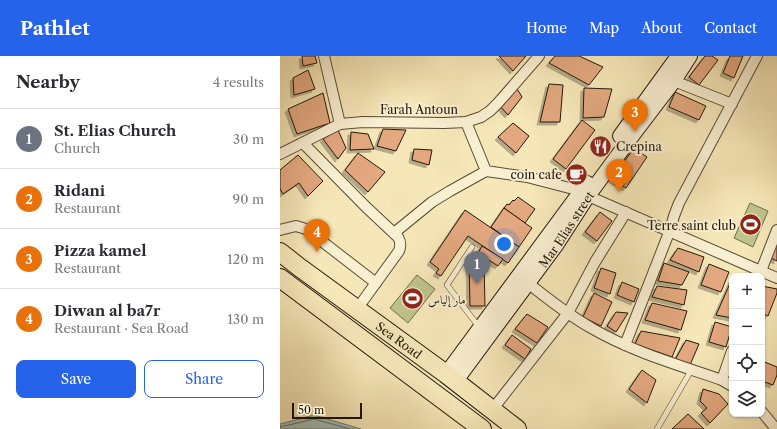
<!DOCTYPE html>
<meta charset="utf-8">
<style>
:root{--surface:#fff;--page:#f7f7f7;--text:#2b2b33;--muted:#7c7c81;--line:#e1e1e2;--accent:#2563eb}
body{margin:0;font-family:"Libre Caslon Text",Amiri,serif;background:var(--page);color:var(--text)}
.controls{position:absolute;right:12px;bottom:12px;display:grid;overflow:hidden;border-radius:8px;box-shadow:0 1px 3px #0004}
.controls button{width:36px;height:36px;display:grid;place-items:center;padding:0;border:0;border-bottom:1px solid var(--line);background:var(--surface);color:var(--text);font:20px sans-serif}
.scale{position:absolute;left:12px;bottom:10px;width:70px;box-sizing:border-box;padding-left:4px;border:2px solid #23180a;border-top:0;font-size:11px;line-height:14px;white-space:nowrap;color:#23180a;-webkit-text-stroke:3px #f9efd1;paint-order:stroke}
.you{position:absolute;left:224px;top:188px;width:14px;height:14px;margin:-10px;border:3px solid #fff;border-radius:50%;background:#1a73e8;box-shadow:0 0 0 6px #1a73e833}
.badge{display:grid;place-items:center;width:26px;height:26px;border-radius:50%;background:var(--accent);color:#fff;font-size:13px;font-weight:700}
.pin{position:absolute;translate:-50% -33px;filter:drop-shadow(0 1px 2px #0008)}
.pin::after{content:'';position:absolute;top:21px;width:14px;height:12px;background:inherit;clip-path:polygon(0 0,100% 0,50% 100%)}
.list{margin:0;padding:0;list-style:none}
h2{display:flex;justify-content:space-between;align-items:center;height:52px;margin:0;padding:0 16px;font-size:17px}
h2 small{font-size:13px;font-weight:400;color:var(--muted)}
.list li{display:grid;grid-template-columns:26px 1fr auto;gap:12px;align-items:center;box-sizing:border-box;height:60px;padding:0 16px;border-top:1px solid var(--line)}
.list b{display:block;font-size:15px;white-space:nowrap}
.list p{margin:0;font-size:13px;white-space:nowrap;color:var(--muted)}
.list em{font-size:13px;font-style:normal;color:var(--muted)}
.actions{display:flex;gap:8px;padding:12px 16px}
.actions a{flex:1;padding:9px 0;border:1px solid var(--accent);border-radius:8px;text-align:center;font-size:14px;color:var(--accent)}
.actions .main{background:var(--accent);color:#fff}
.icon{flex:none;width:22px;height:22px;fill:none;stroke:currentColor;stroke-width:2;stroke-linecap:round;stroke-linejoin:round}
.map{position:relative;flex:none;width:497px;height:373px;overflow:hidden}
header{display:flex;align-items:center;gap:24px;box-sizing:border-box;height:56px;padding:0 20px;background:var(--accent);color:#fff}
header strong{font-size:19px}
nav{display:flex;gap:22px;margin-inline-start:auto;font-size:14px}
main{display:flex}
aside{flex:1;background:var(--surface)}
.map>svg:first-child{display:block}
.green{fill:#bfc48d;stroke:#716e4c}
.water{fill:#9fbeb7;stroke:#6d7c72}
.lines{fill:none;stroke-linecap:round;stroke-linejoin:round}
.shore{stroke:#616b60;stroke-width:1}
.building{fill:#e3a87f;stroke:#23180a;filter:url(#shadow)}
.lane-casing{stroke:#584c36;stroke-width:6}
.street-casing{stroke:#584c36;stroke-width:12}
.secondary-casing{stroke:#23180a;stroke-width:16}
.highway-casing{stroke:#23180a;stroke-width:20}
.lane{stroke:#f9efd1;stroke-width:5}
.street{stroke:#f9efd1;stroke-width:10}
.secondary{stroke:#f9efd1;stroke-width:14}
.highway{stroke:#f6e7b8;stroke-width:18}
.labels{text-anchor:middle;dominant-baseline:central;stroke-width:4;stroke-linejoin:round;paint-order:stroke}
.street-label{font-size:12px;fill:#23180a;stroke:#f9efd1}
.poi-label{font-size:12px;fill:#23180a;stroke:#f9efd1;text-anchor:start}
</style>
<header>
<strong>Pathlet</strong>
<nav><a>Home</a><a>Map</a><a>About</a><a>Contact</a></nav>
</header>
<main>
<aside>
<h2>Nearby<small>4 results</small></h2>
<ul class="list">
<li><span class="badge" style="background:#6b7280">1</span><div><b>St. Elias Church</b><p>Church</p></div><em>30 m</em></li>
<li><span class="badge" style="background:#e8710a">2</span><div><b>Ridani</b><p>Restaurant</p></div><em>90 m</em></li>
<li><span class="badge" style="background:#e8710a">3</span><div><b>Pizza kamel</b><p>Restaurant</p></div><em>120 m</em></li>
<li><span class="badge" style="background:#e8710a">4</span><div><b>Diwan al ba7r</b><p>Restaurant · Sea Road</p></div><em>130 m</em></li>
</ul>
<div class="actions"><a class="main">Save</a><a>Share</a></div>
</aside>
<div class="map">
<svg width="497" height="373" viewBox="0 0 497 373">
<defs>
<filter id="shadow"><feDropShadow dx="-3" dy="3" stdDeviation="0" flood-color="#0004"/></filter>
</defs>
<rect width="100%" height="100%" fill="#f6e7b8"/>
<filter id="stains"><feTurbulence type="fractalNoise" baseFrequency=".005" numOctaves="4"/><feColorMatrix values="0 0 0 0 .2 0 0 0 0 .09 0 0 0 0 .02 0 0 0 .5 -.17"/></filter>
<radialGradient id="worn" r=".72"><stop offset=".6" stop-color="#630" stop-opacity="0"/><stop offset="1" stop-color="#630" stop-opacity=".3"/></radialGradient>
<g class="green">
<polygon points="470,147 488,155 473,191 454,182"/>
<polygon points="137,219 155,233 128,267 110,252"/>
</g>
<polygon class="water" points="34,359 81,373 0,373 0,368"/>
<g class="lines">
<polyline class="shore" points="0,371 34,363 70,373"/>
</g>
<g class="building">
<polygon points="22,0 35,0 37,7 23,10"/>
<polygon points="219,0 246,0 233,15"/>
<polygon points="275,0 299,0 323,11 309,29 269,7"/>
<polygon points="425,0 432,0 438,4 419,29 409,21"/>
<polygon points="450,0 463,0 454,22 443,17"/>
<polygon points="28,14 35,33 14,39 13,22"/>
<polygon points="269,28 283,29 280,66 260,66"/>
<polygon points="236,31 242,41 228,59 219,49"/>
<polygon points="304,32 332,33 324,61 303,62"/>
<polygon points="395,36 426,50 419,64 389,51"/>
<polygon points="43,37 50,67 17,78 8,53"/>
<polygon points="302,64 315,74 286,113 273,103"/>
<polygon points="233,67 249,80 236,97 218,81"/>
<polygon points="103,73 126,74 116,95 97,90"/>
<polygon points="58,74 66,92 58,103 43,83"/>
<polygon points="71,76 88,78 94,93 70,94"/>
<polygon points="354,92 367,101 346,132 332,123"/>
<polygon points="134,93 152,94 149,109 132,104"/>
<polygon points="78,97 105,116 88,136 65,114"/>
<polygon points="18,99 43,125 28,140 19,127 3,138 0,133 0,114"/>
<polygon points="238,141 255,153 245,167 224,152 227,148 229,149 233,144 234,145"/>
<polygon points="224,152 252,172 239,191 211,171"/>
<polygon points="185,154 239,191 228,207 188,180 161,220 156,217 159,213 150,206"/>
<polygon points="320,156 332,165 317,185 305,176"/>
<polygon points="497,181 497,205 489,201"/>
<polygon points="202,190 223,203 218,210 198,197"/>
<polygon points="398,192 424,201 419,216 390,204"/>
<polygon points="189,207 204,207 205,250 190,250"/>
<polygon points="384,207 409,216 402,229 378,225"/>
<polygon points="429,208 449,216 441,236 421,229"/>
<polygon points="321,212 336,217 330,238 314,232"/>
<polygon points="452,223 452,262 436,259"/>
<polygon points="342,226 359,233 354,246 337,239"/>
<polygon points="377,230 407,234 404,249 372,241"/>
<polygon points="482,230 497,233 497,237 488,260 482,257"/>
<polygon points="314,237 332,246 321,270 303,261"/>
<polygon points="372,247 407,255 401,274 365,264"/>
<polygon points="336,256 348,257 336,276 327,270"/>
<polygon points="247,258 268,271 257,287 235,273"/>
<polygon points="435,266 452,271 446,291 429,286"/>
<polygon points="361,275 400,282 392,301 355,288"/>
<polygon points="232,279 251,293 245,303 225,289"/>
<polygon points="406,284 419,288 410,309 395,304"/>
<polygon points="482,305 497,311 497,319 493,329 482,325"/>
<polygon points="362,314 376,324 367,347 349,333"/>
<polygon points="423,333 439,338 448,348 430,367 421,357 427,352 420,345"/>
<polygon points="408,358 424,373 392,373"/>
</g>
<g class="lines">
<defs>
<g id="lane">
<polyline points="192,191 167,229 199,271"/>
<polyline points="377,373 412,313"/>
</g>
<g id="street">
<polyline points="44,0 60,68"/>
<polyline points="394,25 452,48"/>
<polyline points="186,66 206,115 247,121 301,135"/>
<path d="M23,87L86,151L118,181C121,186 121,190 119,195L77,253"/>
<polyline points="0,98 60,68 83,66 164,67 186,66 201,61 210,55 218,47 259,0"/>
<polyline points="308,140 497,222"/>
<polyline points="0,174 16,170 26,173 96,227"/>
<polyline points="114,177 152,146 170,135 206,115"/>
<polyline points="479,220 497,174"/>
<path d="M248,227C269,244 290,260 313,273C353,296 399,309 442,324L452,330"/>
<polyline points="345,289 390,174 394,160 399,147 477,0"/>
<polyline points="442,324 452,295"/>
<polyline points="212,354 288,257 315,206 346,156"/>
<polyline points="482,356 496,373"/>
</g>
<g id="secondary">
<polyline points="340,80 398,0"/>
<polyline points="166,318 307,127"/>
<path id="s1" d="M175,326L277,188L308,140L355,76L394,25L410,0"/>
</g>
<g id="highway">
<path id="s2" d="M0,196L19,211L166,318L237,373"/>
<polyline points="0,222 202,373"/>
</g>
</defs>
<use href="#lane" class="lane-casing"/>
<use href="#street" class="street-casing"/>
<use href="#secondary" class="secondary-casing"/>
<use href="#highway" class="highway-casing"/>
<use href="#lane" class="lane"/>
<use href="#street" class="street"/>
<use href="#secondary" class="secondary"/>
<use href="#highway" class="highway"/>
</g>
<defs>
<symbol id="restaurant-disc" viewBox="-11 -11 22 22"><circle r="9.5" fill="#8f2418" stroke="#f9efd1"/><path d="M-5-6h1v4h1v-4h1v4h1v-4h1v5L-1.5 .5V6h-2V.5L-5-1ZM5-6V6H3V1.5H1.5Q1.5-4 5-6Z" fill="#fff"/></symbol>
<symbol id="cafe-disc" viewBox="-11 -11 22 22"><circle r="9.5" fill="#8f2418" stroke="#f9efd1"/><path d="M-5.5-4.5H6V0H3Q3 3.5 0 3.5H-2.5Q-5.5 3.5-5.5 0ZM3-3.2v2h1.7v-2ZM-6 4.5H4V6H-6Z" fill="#fff"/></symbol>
<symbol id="stadium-disc" viewBox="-11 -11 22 22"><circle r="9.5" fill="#8f2418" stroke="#f9efd1"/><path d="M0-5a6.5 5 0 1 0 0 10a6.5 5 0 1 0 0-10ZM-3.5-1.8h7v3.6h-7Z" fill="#fff"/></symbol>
</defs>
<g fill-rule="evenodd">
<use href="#restaurant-disc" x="308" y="78" width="25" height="25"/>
<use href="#cafe-disc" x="284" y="106" width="25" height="25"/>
<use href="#stadium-disc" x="458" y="156" width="25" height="25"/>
<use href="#stadium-disc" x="120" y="230" width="25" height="25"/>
</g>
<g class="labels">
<g class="street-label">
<text x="139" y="53">Farah Antoun</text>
<text stroke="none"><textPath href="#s1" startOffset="189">Mar Elias street</textPath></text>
<text stroke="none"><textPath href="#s2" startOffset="148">Sea Road</textPath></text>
</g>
<g class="poi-label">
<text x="336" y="90">Crepina</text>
<text x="282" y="118" text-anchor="end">coin cafe</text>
<text x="456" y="169" text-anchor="end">Terre saint club</text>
<text x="148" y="243">مار إلياس</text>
</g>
</g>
<rect width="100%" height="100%" filter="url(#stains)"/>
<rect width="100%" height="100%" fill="url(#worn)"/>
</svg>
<div class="controls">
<button>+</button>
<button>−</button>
<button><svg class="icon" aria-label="locate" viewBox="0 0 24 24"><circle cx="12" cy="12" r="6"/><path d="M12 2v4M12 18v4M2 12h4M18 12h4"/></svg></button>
<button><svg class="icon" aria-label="layers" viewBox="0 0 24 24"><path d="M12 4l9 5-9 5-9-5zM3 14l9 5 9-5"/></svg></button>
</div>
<div class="scale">50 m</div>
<div class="you"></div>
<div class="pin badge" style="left:197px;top:228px;background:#6b7280">1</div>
<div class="pin badge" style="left:339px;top:136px;background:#e8710a">2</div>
<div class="pin badge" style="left:355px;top:76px;background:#e8710a">3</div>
<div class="pin badge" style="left:37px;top:196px;background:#e8710a">4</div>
</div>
</main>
